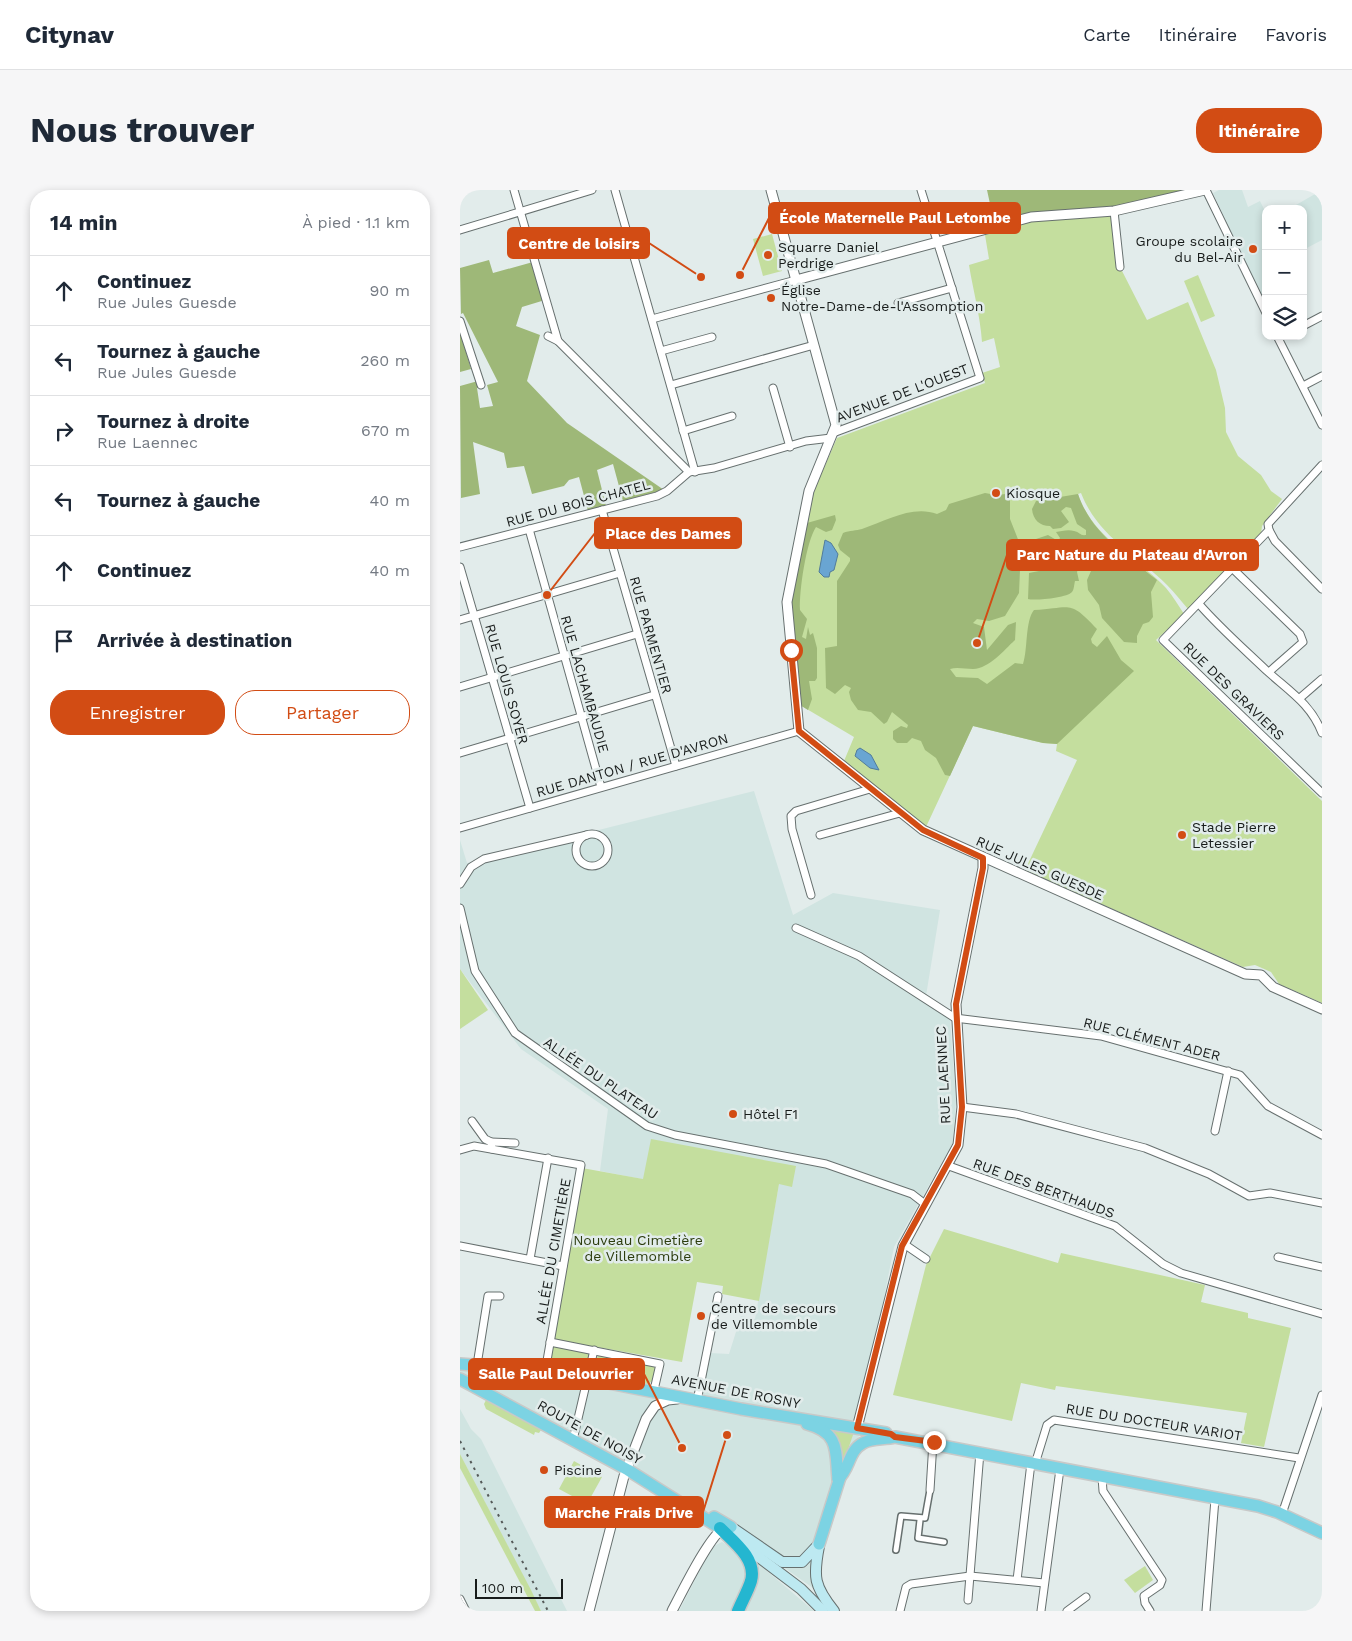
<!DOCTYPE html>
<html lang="fr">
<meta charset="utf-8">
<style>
:root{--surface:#fff;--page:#f6f6f7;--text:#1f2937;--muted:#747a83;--line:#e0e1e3;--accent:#d24c14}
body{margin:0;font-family:"Work Sans",sans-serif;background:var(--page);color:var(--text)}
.controls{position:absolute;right:15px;top:15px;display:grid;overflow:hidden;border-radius:10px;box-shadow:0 2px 8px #0003}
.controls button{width:45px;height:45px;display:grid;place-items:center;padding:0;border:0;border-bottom:1px solid var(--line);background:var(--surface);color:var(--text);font:25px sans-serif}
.scale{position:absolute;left:15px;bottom:12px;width:88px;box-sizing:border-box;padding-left:5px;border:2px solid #181c1b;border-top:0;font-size:14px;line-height:18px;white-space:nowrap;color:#181c1b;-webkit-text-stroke:4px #e2eceb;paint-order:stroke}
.stop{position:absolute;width:15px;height:15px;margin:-11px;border:4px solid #d24c14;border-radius:50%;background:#fff}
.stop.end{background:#d24c14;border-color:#fff;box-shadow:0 1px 5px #0008}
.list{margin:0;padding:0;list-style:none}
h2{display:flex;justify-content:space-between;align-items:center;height:65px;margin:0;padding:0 20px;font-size:21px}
h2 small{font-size:16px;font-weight:400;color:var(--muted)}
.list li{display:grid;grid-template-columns:32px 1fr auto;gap:15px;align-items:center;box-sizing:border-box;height:70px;padding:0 20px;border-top:1px solid var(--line)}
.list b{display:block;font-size:19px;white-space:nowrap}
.list p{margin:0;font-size:16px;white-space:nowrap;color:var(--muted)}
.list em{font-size:16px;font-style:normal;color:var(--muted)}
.actions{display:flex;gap:10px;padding:15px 20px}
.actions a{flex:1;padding:11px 0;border:1px solid var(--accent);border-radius:20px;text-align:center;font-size:18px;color:var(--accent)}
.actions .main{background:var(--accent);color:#fff}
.icon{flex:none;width:28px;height:28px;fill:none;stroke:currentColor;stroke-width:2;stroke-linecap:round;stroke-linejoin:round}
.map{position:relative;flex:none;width:862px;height:1421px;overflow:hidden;border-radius:20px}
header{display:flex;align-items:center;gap:30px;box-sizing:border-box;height:70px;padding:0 25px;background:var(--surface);border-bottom:1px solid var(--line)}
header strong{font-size:24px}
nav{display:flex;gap:28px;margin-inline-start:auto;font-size:18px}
.intro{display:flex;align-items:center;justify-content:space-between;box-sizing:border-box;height:120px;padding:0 30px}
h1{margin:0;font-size:35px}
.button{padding:12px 22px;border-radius:20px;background:var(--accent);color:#fff;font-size:18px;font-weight:700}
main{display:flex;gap:30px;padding:0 30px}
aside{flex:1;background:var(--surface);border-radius:20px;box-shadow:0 2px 8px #0003}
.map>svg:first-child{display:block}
.built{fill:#d0e4e1}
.green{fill:#c4de9e}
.forest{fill:#9eb878}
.water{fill:#69a5d2;stroke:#517c9b}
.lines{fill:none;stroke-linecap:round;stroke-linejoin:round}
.pedestrian-casing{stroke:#67706f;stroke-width:8}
.minor-casing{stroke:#67706f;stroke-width:9}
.tertiary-casing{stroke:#67706f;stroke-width:11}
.secondary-casing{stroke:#67706f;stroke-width:12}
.primary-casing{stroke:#c8c9c8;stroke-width:14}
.motorway-casing{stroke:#c8c9c8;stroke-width:15}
.pedestrian{stroke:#fff;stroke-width:5}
.minor{stroke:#fff;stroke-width:7}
.tertiary{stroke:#fff;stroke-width:9}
.secondary{stroke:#bde9f1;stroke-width:10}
.primary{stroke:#7cd3e3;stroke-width:11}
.motorway{stroke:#24b6d0;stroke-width:12}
.rail{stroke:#555a59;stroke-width:2;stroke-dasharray:2.5 5;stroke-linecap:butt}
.route{stroke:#d24c14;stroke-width:6}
.poi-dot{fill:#d24c14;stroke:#e2eceb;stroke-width:2}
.labels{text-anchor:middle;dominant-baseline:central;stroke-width:5;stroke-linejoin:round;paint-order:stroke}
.poi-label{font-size:14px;fill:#181c1b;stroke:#e2eceb;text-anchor:start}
.street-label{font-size:14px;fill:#181c1b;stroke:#e2eceb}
.park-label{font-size:14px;fill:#2d3d0e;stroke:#e2eceb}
.leader{fill:none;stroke:#d24c14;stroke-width:2}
.callout-dot{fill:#d24c14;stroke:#e2eceb;stroke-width:2}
.callout{fill:#d24c14;stroke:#d24c14;stroke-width:2}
.callout-label{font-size:15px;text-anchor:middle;font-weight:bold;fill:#fff}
</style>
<header>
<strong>Citynav</strong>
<nav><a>Carte</a><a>Itinéraire</a><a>Favoris</a></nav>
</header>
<div class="intro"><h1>Nous trouver</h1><a class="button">Itinéraire</a></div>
<main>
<aside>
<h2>14 min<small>À pied · 1.1 km</small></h2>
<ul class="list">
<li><svg class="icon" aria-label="ahead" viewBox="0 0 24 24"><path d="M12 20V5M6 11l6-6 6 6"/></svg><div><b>Continuez</b><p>Rue Jules Guesde</p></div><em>90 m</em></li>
<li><svg class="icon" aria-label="left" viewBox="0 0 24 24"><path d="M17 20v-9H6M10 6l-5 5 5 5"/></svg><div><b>Tournez à gauche</b><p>Rue Jules Guesde</p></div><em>260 m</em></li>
<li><svg class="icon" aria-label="right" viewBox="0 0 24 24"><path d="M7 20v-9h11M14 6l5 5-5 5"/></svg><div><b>Tournez à droite</b><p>Rue Laennec</p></div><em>670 m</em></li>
<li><svg class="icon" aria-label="left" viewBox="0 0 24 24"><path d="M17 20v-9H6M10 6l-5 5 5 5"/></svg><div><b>Tournez à gauche</b></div><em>40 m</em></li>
<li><svg class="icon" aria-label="ahead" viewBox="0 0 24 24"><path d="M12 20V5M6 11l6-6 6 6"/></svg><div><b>Continuez</b></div><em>40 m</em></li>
<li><svg class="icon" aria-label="arrive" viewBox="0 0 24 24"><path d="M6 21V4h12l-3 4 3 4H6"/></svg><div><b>Arrivée à destination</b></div></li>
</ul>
<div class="actions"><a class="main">Enregistrer</a><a>Partager</a></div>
</aside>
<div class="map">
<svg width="862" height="1421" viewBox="0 0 862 1421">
<rect width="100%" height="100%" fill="#e2eceb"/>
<g class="built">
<polygon points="759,0 782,0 788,17 800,11 806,23 806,106 802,108 753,3"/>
<polygon points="862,0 862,50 843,60 843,19 829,19"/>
<polygon points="294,601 333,725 373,703 480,720 465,812 490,830 496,910 493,953 434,1057 407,1193 401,1239 353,1398 295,1357 0,1189 0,1179 94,1186 242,1206 250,1163 269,1164 281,1126 295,1129 319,994 302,1012 140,981 148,919 61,859 0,779 0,650 7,673"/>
<polygon points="0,1219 11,1239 21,1249 107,1421 81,1421 0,1264"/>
<polygon points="262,1352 294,1370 354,1421 219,1421 252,1357"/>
</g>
<g class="green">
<path d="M654,21L660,77L687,130L728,112L756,180L765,218L766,242L778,266L801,285L811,301L822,309L802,336L801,345L728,419C721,411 715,403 707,395C675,363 639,348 621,303L618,304C633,349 676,366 706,398C713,406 718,415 724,424L696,450L862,611V813L819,794L811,782L795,775L783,777L565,680L617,570L596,561L597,554L583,553L513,536L466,637L384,571L394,547L340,515L331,411L353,303L377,248L525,193L522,183L540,177L534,148L522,152C520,125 513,100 509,75L529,69L525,45L536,42L535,37L571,27Z"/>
<polygon points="312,44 322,81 303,86 293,49"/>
<polygon points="738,85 755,126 741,132 724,91"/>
<polygon points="0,779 28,820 0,839"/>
<polygon points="191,949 336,976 332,997 319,994 299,1111 262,1104 263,1096 237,1092 222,1172 91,1149 122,978 183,989"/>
<polygon points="484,1039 598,1073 601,1063 745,1095 741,1112 788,1123 788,1128 831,1138 804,1257 781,1253 787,1223 596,1196 595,1200 561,1193 552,1231 433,1205 466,1075"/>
<polygon points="94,1156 128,1163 130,1166 127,1181 122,1183 91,1178 89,1174 92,1158"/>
<polygon points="138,1165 193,1175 195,1178 192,1191 188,1194 136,1185 133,1180"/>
<polygon points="26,1210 81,1240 79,1243 75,1242 74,1245 26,1219 24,1214"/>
<polygon points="363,1234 394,1242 384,1271 381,1260"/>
<polygon points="0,1264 71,1400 81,1421 75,1421 0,1278"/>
<polygon points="114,1271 142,1287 127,1314 99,1299"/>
<polygon points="685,1376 693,1390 675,1403 664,1390"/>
</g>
<g class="forest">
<polygon points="527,0 745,0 654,21 571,27 535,37"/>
<polygon points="29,70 33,83 73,72 85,110 62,117 56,136 80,145 67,191 107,233 204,300 163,311 153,274 137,280 146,316 128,321 119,287 109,290 104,296 72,304 64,276 47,278 44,263 13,252 20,304 1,308 0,196 18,191 20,197 17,198 20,218 33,216 27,195 38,192 3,123 1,124 0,78"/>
<polygon points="0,142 11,179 0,182"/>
<path d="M525,303L536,305L546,304L550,310V329L561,357L559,403L545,426L529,431L517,429L513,433L524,437L527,460L548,435L556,432L555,450C543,461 530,478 513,479C505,479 497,477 490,479L496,487L518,488L527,494L555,473L563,474C568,459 565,431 574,420C612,418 609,409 637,439L631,449L632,453L637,457L647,446L661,470L674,481L597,554L583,553L513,536L490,586L485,585L476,568L465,560L461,551L452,548L447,553H437L433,549V541L441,536L447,538L448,535L432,522L427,532L424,534L411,522L398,520L391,510L389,502L391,498L385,495L375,504L366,498L365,458L377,456V391L390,371V368L380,360L378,355L383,343C390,340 396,341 402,339C426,331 452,315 477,324L486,320L489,314Z"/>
<path d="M618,304C631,343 666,365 697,390L691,402L693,427L689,432L683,434L677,446V453L664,452L642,428L639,415L628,400L627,390L631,381L626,376L619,377L617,382L619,391H615C614,395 614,400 612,402C607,408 574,411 568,409L569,383L579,381L580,370L573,372L570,354L573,350L588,345L598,351L600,348L596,342C601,341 609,339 614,341C620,342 620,346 626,345V340L617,334L611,318L606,317L601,321L609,332L601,338L593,339L590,336C580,336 573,330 572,319L576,311Z"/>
<path d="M375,325L376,330L372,340L366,342L356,337C346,352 339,402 340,420L347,429L342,447L346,449L348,437L350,445L353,443L357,458V488L355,491H349L352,509L348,520L340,515L331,411L347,333Z"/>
</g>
<g class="water">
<polygon points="365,350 371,353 378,364 374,380 370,382 369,387 364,387 359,382"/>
<polygon points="400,558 411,565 419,580 410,578 395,566 397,560"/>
</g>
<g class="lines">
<defs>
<g id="pedestrian">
<polyline points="460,1330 458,1348 484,1352"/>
<polyline points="436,1360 441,1326 465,1328 470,1300"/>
</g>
<g id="minor">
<polyline points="54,0 98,151"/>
<polyline points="155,0 235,282"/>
<polyline points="746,0 806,123"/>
<polyline points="654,21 660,77"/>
<polyline points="0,40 132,0"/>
<polyline points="438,113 492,98"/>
<polyline points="192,129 336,90"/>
<polyline points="0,131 21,195"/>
<polyline points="843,136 862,126"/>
<polyline points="88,146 98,151 229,282"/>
<polyline points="817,146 862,235"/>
<polyline points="201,161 252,147"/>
<polyline points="211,195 354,155"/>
<polyline points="843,196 862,186"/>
<polyline points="313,198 330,257"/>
<polyline points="223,241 272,226"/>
<polyline points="373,243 520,188 461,0"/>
<polyline points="862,275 808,334 809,340 703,450 862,603"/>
<polyline points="142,320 216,576"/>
<polyline points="69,339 141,597"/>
<polyline points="809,340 815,351 862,399"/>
<polyline points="0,357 197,306 207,301 229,282 254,278 346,251 371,248"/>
<polyline points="0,377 70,618"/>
<polyline points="772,378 840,444 843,452 809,482"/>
<path d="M739,414C760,438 784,459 807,481C829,501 851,514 862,543"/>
<polyline points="0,430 160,383"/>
<polyline points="0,497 177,444"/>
<polyline points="840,508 862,489"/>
<polyline points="0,563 194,505"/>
<polyline points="0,638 339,541"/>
<circle cx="132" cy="660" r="16"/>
<polyline points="360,645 440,623"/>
<polyline points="0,694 11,677 24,669 127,645"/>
<polyline points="351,705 332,639 331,626 336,621 410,599"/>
<polyline points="0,718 15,781 55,843 187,936 215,945 366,974 452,1004 465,1014"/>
<polyline points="336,738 399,766 495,828 641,846 780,885 808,916 862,945"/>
<polyline points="502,917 556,924 685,958 749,984 789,1006 810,1003 862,1013"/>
<polyline points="12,931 25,949 31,952 32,959"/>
<polyline points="755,941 768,881"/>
<polyline points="31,952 55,953"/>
<polyline points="0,960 14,956 121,975 85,1182"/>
<polyline points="489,976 655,1036 703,1074 721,1083 862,1124"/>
<polyline points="444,1054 466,1069"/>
<polyline points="0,1056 103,1076"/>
<polyline points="818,1067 862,1077"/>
<polyline points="70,1069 88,968"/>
<polyline points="90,1152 200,1174 194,1200"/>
<polyline points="17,1175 28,1106 40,1106"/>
<polyline points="237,1211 258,1106"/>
<polyline points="113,1250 134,1160"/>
<polyline points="575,1274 587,1235 594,1230 839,1268"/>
<polyline points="642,1287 643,1301 702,1390 700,1395 684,1406 685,1413 690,1421"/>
<polyline points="470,1300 473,1252"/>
<polyline points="822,1324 862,1205"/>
<polyline points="557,1390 571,1273"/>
<polyline points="0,1409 6,1421"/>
<polyline points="508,1410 520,1262"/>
<polyline points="440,1421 446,1397 451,1394 510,1386 584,1393"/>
<polyline points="581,1421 600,1279"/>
<polyline points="607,1421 626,1407"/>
<polyline points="746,1421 755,1309"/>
</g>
<g id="tertiary">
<polyline points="311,0 376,235 349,301 327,412 339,541 463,640 785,784 801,785 813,797 862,819"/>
<polyline points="336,90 571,27 654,21 745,0"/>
<polyline points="397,1238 443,1056 498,955 502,917 496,814 523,678 523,668"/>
<polyline points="129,1421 164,1286 186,1229 195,1216 208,1210 217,1209"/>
<path d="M212,1421C220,1406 252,1340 266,1337"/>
</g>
<g id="secondary">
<polyline points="271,1337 322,1372 342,1372 359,1354"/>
<polyline points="279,1352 341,1399 363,1421"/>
<path d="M359,1356C353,1387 354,1396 374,1421"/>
</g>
<g id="primary">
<polyline points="0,1174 53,1178 128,1189 281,1219 426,1243"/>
<polyline points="0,1189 168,1280 260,1338"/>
<path d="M347,1234C381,1243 375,1263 378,1289"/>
<path d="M378,1289C390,1279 388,1261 403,1253C413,1247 424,1250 435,1247L798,1316L817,1322L862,1343"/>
<polyline points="254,1327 271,1337"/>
<polyline points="359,1354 381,1284"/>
</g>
<path id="motorway" d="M260,1338C274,1352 297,1369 291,1391C288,1401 282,1411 278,1421"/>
</defs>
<use href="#pedestrian" class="pedestrian-casing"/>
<use href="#minor" class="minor-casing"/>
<use href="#tertiary" class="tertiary-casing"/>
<use href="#secondary" class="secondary-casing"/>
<use href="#primary" class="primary-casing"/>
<use href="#motorway" class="motorway-casing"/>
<use href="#pedestrian" class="pedestrian"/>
<use href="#minor" class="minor"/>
<use href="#tertiary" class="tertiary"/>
<use href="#secondary" class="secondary"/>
<use href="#primary" class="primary"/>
<use href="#motorway" class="motorway"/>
<polyline class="rail" points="0,1251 88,1421"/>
</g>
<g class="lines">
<polyline class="route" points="331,460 339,541 463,640 523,668 523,678 496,814 502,917 498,955 442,1056 397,1238 431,1244 435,1247 474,1252"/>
</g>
<g class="poi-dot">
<circle cx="793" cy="59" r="5"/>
<circle cx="308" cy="65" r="5"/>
<circle cx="311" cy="108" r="5"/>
<circle cx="536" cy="303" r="5"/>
<circle cx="722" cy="645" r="5"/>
<circle cx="273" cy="924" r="5"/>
<circle cx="241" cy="1126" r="5"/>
<circle cx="84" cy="1280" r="5"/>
</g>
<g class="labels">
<g class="poi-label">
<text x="783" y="51" text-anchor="end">Groupe scolaire<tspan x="783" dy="16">du Bel-Air</tspan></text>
<text x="318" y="57">Squarre Daniel<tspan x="318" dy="16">Perdrige</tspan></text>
<text x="321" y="100">Église<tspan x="321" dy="16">Notre-Dame-de-l'Assomption</tspan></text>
<text x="546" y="303">Kiosque</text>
<text x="732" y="637">Stade Pierre<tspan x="732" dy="16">Letessier</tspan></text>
<text x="283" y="924">Hôtel F1</text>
<text x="251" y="1118">Centre de secours<tspan x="251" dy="16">de Villemomble</tspan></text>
<text x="94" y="1280">Piscine</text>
</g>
<g class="street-label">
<text transform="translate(442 203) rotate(-21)">AVENUE DE L'OUEST</text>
<text transform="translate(118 313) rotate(-15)">RUE DU BOIS CHATEL</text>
<text transform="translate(191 445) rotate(74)">RUE PARMENTIER</text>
<text transform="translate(47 494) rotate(74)">RUE LOUIS SOYER</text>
<text transform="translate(125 494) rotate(74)">RUE LACHAMBAUDIE</text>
<text transform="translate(774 501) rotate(44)">RUE DES GRAVIERS</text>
<text transform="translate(172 575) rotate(-16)">RUE DANTON / RUE D'AVRON</text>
<text transform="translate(580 678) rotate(24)">RUE JULES GUESDE</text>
<text transform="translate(692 849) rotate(14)">RUE CLÉMENT ADER</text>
<text transform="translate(483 885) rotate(-93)">RUE LAENNEC</text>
<text transform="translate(141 888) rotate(34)">ALLÉE DU PLATEAU</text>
<text transform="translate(584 998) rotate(20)">RUE DES BERTHAUDS</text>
<text transform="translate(93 1061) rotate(-80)">ALLÉE DU CIMETIÈRE</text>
<text transform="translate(276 1201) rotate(11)">AVENUE DE ROSNY</text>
<text transform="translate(694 1232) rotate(9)">RUE DU DOCTEUR VARIOT</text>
<text transform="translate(130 1242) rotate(29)">ROUTE DE NOISY</text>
</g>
<g class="park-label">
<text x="178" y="1050">Nouveau Cimetière<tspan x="178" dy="16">de Villemomble</tspan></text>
</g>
</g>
<path class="leader" d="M280 85L309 28M241 87L189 53M87 405L135 343M517 453L547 365M222 1258L184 1184M267 1245L243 1322"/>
<g class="callout-dot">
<circle cx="280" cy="85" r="5"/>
<circle cx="241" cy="87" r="5"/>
<circle cx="87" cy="405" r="5"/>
<circle cx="517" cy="453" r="5"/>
<circle cx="222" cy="1258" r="5"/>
<circle cx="267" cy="1245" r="5"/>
</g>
<g class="callout">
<rect x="309" y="13" width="251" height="30" rx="5"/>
<rect x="48" y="38" width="141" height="30" rx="5"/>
<rect x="135" y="328" width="146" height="30" rx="5"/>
<rect x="547" y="350" width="251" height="30" rx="5"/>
<rect x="9" y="1169" width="175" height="30" rx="5"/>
<rect x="85" y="1307" width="158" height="30" rx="5"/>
</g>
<g class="callout-label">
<text x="435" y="33">École Maternelle Paul Letombe</text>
<text x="119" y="59">Centre de loisirs</text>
<text x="208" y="349">Place des Dames</text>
<text x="672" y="370">Parc Nature du Plateau d'Avron</text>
<text x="96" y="1189">Salle Paul Delouvrier</text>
<text x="164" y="1328">Marche Frais Drive</text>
</g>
</svg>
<div class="controls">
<button>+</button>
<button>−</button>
<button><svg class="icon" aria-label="layers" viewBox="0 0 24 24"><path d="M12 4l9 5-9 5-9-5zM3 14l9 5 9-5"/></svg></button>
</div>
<div class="scale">100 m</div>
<div class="stop" style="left:331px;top:460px"></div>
<div class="stop end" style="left:474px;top:1252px"></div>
</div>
</main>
